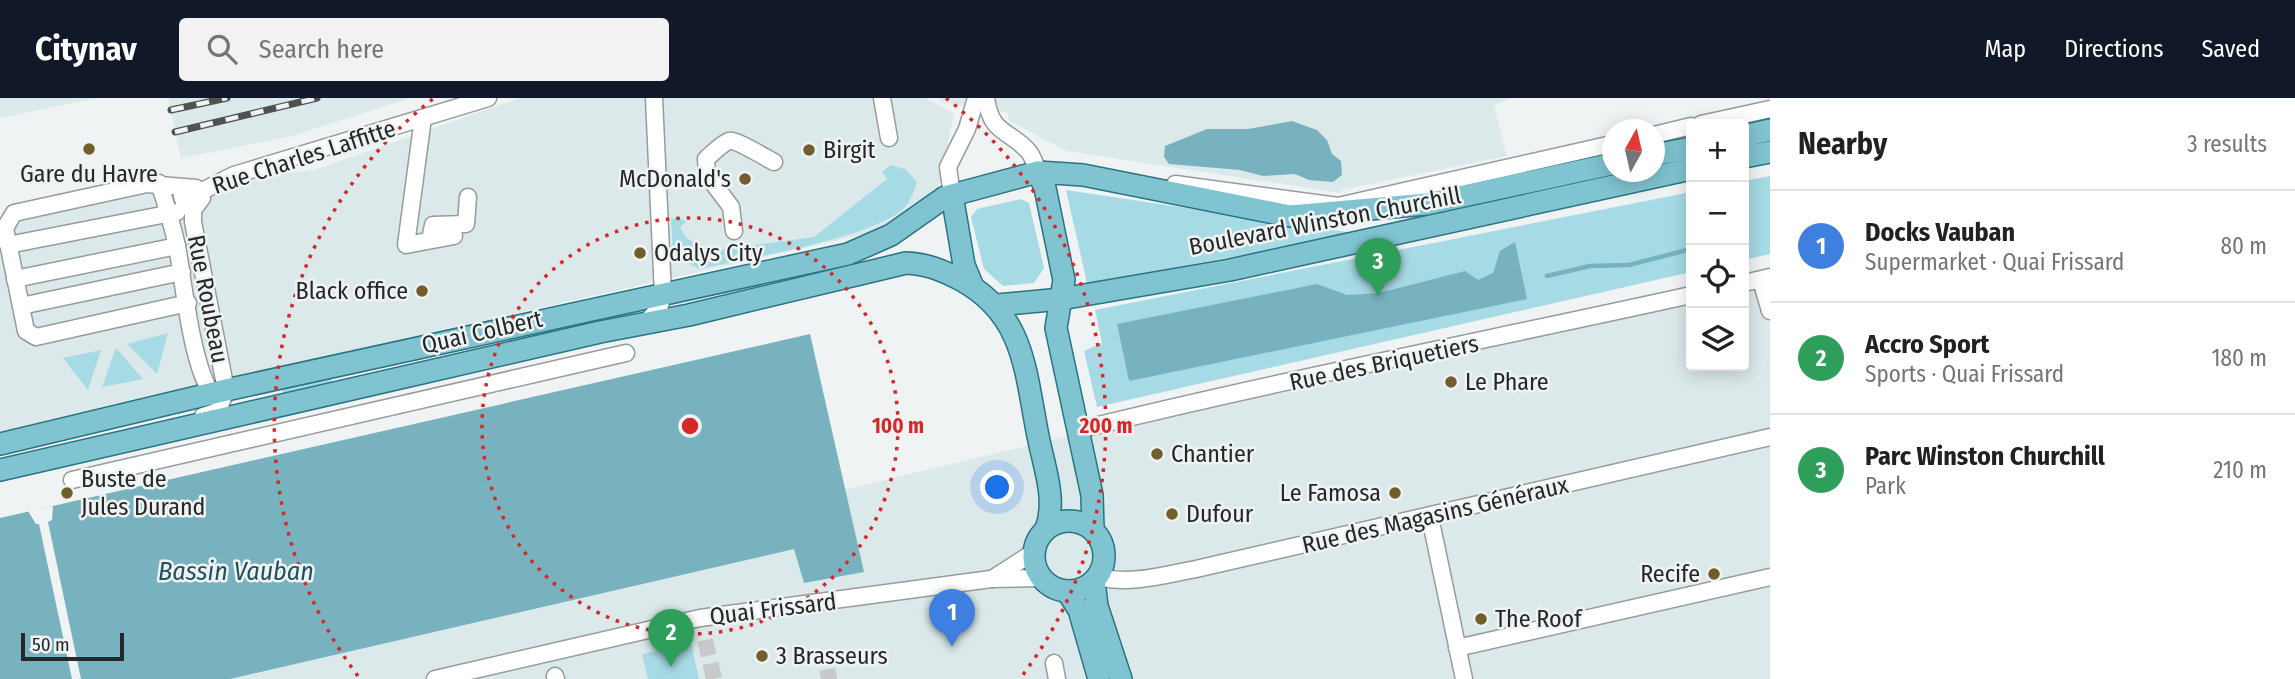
<!DOCTYPE html>
<meta charset="utf-8">
<style>
:root{--surface:#fff;--page:#f2f2f2;--text:#202124;--muted:#757577;--line:#e0e0e0;--accent:#111827}
body{margin:0;font-family:"Fira Sans Condensed",sans-serif;background:var(--page);color:var(--text)}
.controls{position:absolute;right:21px;top:21px;display:grid;overflow:hidden;border-radius:7px;box-shadow:0 4px 18px #0003}
.controls button{width:63px;height:63px;display:grid;place-items:center;padding:0;border:0;border-bottom:2px solid var(--line);background:var(--surface);color:var(--text);font:35px sans-serif}
.compass{position:absolute;left:1602px;top:21px;width:63px;height:63px;border-radius:50%;background:var(--surface);box-shadow:0 4px 18px #0003;rotate:8deg}
.scale{position:absolute;left:21px;bottom:18px;width:103px;box-sizing:border-box;padding-left:7px;border:4px solid #262728;border-top:0;font-size:19px;line-height:24px;white-space:nowrap;color:#262728;-webkit-text-stroke:5px #eff3f3;paint-order:stroke}
.you{position:absolute;left:998px;top:390px;width:24px;height:24px;margin:-18px;border:5px solid #fff;border-radius:50%;background:#1a73e8;box-shadow:0 0 0 10px #1a73e833}
.badge{display:grid;place-items:center;width:46px;height:46px;border-radius:50%;background:var(--accent);color:#fff;font-size:23px;font-weight:700}
.pin{position:absolute;translate:-50% -58px;filter:drop-shadow(0 2px 4px #0008)}
.pin::after{content:'';position:absolute;top:37px;width:24px;height:21px;background:inherit;clip-path:polygon(0 0,100% 0,50% 100%)}
.list{margin:0;padding:0;list-style:none}
h2{display:flex;justify-content:space-between;align-items:center;height:91px;margin:0;padding:0 28px;font-size:30px}
h2 small{font-size:23px;font-weight:400;color:var(--muted)}
.list li{display:grid;grid-template-columns:46px 1fr auto;gap:21px;align-items:center;box-sizing:border-box;height:112px;padding:0 28px;border-top:2px solid var(--line)}
.list b{display:block;font-size:26px;white-space:nowrap}
.list p{margin:0;font-size:23px;white-space:nowrap;color:var(--muted)}
.list em{font-size:23px;font-style:normal;color:var(--muted)}
.icon{flex:none;width:38px;height:38px;fill:none;stroke:currentColor;stroke-width:2;stroke-linecap:round;stroke-linejoin:round}
.map{position:relative;flex:none;width:1770px;height:581px;overflow:hidden}
header{display:flex;align-items:center;gap:42px;box-sizing:border-box;height:98px;padding:0 35px;background:var(--accent);color:#fff}
header strong{font-size:33px}
nav{display:flex;gap:38px;margin-inline-start:auto;font-size:24px}
.search{width:490px;height:63px;background:var(--page);display:flex;align-items:center;gap:18px;box-sizing:border-box;padding:0 24px;border-radius:7px;color:var(--muted);font-size:26px}
main{display:flex}
aside{flex:1;background:var(--surface)}
.map>svg:first-child{display:block}
.built{fill:#dce9eb}
.green{fill:#a6dae5}
.water{fill:#79b2bf}
.pier{fill:#eff3f3}
.lines{fill:none;stroke-linecap:round;stroke-linejoin:round}
.stream{stroke:#79b2bf;stroke-width:4.5}
.minor-tunnel{stroke:#c7caca;stroke-width:16;stroke-dasharray:16 8;stroke-linecap:butt}
.minor-casing{stroke:#989b9c;stroke-width:19}
.major-casing{stroke:#2a7482;stroke-width:24}
.minor{stroke:#fff;stroke-width:16}
.major{stroke:#80c4d1;stroke-width:21}
.rail-casing{stroke:#505252;stroke-width:7}
.rail{stroke:#eff3f3;stroke-width:4.5;stroke-dasharray:13;stroke-linecap:butt}
.ring{fill:none;stroke:#d62828;stroke-width:3.5;stroke-dasharray:3.5 7}
.poi-dot{fill:#725d2c;stroke:#eff3f3;stroke-width:2.5}
.labels{text-anchor:middle;dominant-baseline:central;stroke-width:5;stroke-linejoin:round;paint-order:stroke}
.poi-label{font-size:24px;fill:#262728;stroke:#eff3f3;text-anchor:start}
.street-label{font-size:24px;fill:#262728;stroke:#eff3f3}
.water-label{font-size:26px;font-style:italic;fill:#21525c;stroke:#eff3f3}
.centre{fill:#d62828;stroke:#eff3f3;stroke-width:3.5}
.ring-label{font-size:21px;text-anchor:middle;font-weight:bold;fill:#d62828;stroke:#eff3f3;stroke-width:5;stroke-linejoin:round;paint-order:stroke}
</style>
<header>
<strong>Citynav</strong>
<div class="search"><svg class="icon" aria-label="search" viewBox="0 0 24 24"><circle cx="10" cy="10" r="6"/><path d="M15 15l6 6"/></svg>Search here</div>
<nav><a>Map</a><a>Directions</a><a>Saved</a></nav>
</header>
<main>
<div class="map">
<svg width="1770" height="581" viewBox="0 0 1770 581">
<rect width="100%" height="100%" fill="#eff3f3"/>
<g class="built">
<polygon points="0,0 98,0 0,20"/>
<polygon points="168,0 410,0 292,38 181,60"/>
<polygon points="520,0 925,0 954,15 932,121 114,306 0,335 0,127 152,95 171,87 314,72"/>
<polygon points="940,0 1511,0 1494,8 1507,58 1341,92 1341,95 1067,53 1009,23 1008,15 941,4"/>
<polygon points="1770,170 1770,581 144,581 851,390 1691,189 1691,268 1744,268 1744,176"/>
</g>
<g class="green">
<path d="M891,67L905,71L917,84C914,93 910,105 902,112C870,140 745,161 699,171L673,157L671,121L679,119L686,124L680,129L685,138L699,149L717,152L814,139L887,81L882,74Z"/>
<polygon points="1770,78 1770,156 1744,162 1744,83"/>
<polygon points="1066,92 1347,134 1348,138 1087,185"/>
<polygon points="1691,94 1691,174 1097,309 1084,253 1102,245 1095,212"/>
<polygon points="1021,101 1029,105 1044,170 1034,185 1003,188 984,171 971,119 977,111"/>
<polygon points="168,235 157,276 127,246"/>
<polygon points="116,250 143,281 102,289"/>
<polygon points="101,252 88,292 63,260"/>
<polygon points="331,280 333,288 284,299 282,292"/>
<polygon points="691,545 699,581 648,581 642,556"/>
</g>
<g class="water">
<polygon points="1292,23 1317,32 1327,42 1332,56 1341,63 1342,77 1333,84 1309,82 1295,76 1263,78 1240,72 1169,66 1164,59 1165,48 1207,31 1248,31"/>
<polygon points="1515,144 1527,201 1129,283 1117,226 1317,186 1347,197 1379,195 1465,173 1478,182 1493,175 1500,153"/>
<polygon points="810,236 864,474 804,485 794,451 230,581 0,581 0,420"/>
</g>
<polygon class="pier" points="53,408 52,422 48,424 81,581 72,581 39,426 36,426 28,413"/>
<g class="lines">
<polyline class="stream" points="1547,178 1590,168 1629,167 1691,151"/>
<g class="minor-tunnel">
<polyline points="705,542 714,581"/>
<polyline points="822,581 829,580 826,565"/>
</g>
<defs>
<g id="minor">
<polyline points="882,0 889,40"/>
<path d="M986,0C991,37 1009,31 1029,54C1033,59 1036,68 1038,74"/>
<polyline points="423,20 406,147 454,138"/>
<polyline points="1701,26 1770,11"/>
<polyline points="1654,37 1691,28"/>
<path d="M159,85C166,106 172,126 177,148C183,179 193,286 218,301"/>
<polyline points="1175,86 1338,108 1612,46"/>
<polyline points="187,90 182,98 184,104 196,108 202,100 196,90 147,86 14,115 5,130 26,233 36,239 188,205"/>
<polyline points="200,94 234,77 488,0"/>
<polyline points="952,97 948,69 967,31 976,0"/>
<polyline points="193,109 193,124 226,292 218,313 203,318"/>
<path d="M734,133L731,109L707,77L706,61C713,55 721,46 729,43C734,40 766,60 774,64"/>
<polyline points="430,142 433,127 466,126 468,99"/>
<polyline points="8,147 177,114"/>
<polyline points="15,181 177,148"/>
<polyline points="1761,182 1770,213"/>
<polyline points="1744,185 1770,179"/>
<polyline points="21,208 182,174"/>
<polyline points="645,225 659,211 663,197 654,0"/>
<path d="M1078,332C1281,282 1487,242 1691,197"/>
<polyline points="72,382 626,255"/>
<polyline points="1430,419 1464,581"/>
<path d="M1098,479C1132,487 1163,477 1196,471L1770,339"/>
<polyline points="992,481 1034,454"/>
<polyline points="1457,550 1770,479"/>
<polyline points="1054,565 1057,581"/>
<polyline points="555,578 556,581"/>
<polyline points="435,581 700,520 991,481 1042,480"/>
</g>
<g id="major">
<polyline points="1744,38 1770,32"/>
<polyline points="1654,57 1691,50"/>
<polyline points="1744,59 1770,54"/>
<polyline points="1038,74 1045,90 1064,182 1056,230 1092,397 1093,431"/>
<polyline points="952,97 964,167 973,189"/>
<polyline points="997,207 1061,201 1230,172 1691,71"/>
<polyline points="0,346 226,292 848,156 891,137 945,99 1038,74 1083,77 1290,118 1427,106 1612,66"/>
<path d="M0,372L600,234L689,217L906,165C927,166 942,172 961,182C1025,217 1025,273 1038,338C1044,369 1057,401 1046,431"/>
<circle cx="1069" cy="458" r="35"/>
<polyline points="1094,483 1097,508 1121,581"/>
<polyline points="1067,493 1079,512 1099,581"/>
</g>
</defs>
<use href="#minor" class="minor-casing"/>
<use href="#major" class="major-casing"/>
<use href="#minor" class="minor"/>
<use href="#major" class="major"/>
<defs>
<g id="rail">
<polyline points="171,12 227,0"/>
<polyline points="175,34 317,0"/>
</g>
</defs>
<use href="#rail" class="rail-casing"/>
<use href="#rail" class="rail"/>
</g>
<g class="ring">
<circle cx="690" cy="328" r="208"/>
<path d="M358 578A416 416 0 0 1 434 0M946 0A416 416 0 0 1 1022 578"/>
</g>
<g class="poi-dot">
<circle cx="89" cy="51" r="7"/>
<circle cx="809" cy="52" r="7"/>
<circle cx="745" cy="81" r="7"/>
<circle cx="640" cy="155" r="7"/>
<circle cx="422" cy="193" r="7"/>
<circle cx="1451" cy="284" r="7"/>
<circle cx="1157" cy="356" r="7"/>
<circle cx="67" cy="395" r="7"/>
<circle cx="1395" cy="395" r="7"/>
<circle cx="1172" cy="416" r="7"/>
<circle cx="1714" cy="476" r="7"/>
<circle cx="1481" cy="521" r="7"/>
<circle cx="762" cy="558" r="7"/>
</g>
<g class="labels">
<g class="poi-label">
<text x="823" y="52">Birgit</text>
<text x="89" y="76" text-anchor="middle">Gare du Havre</text>
<text x="731" y="81" text-anchor="end">McDonald's</text>
<text x="654" y="155">Odalys City</text>
<text x="408" y="193" text-anchor="end">Black office</text>
<text x="1465" y="284">Le Phare</text>
<text x="1171" y="356">Chantier</text>
<text x="81" y="381">Buste de<tspan x="81" dy="28">Jules Durand</tspan></text>
<text x="1381" y="395" text-anchor="end">Le Famosa</text>
<text x="1186" y="416">Dufour</text>
<text x="1700" y="476" text-anchor="end">Recife</text>
<text x="1495" y="521">The Roof</text>
<text x="776" y="558">3 Brasseurs</text>
</g>
<g class="street-label">
<text transform="translate(304 59) rotate(-18)">Rue Charles Laffitte</text>
<text transform="translate(1325 123) rotate(-11)">Boulevard Winston Churchill</text>
<text transform="translate(208 201) rotate(79)">Rue Roubeau</text>
<text transform="translate(482 234) rotate(-13)">Quai Colbert</text>
<text transform="translate(1384 265) rotate(-12)">Rue des Briquetiers</text>
<text transform="translate(1435 417) rotate(-13)">Rue des Magasins Généraux</text>
<text transform="translate(773 511) rotate(-7)">Quai Frissard</text>
</g>
<g class="water-label">
<text x="236" y="473">Bassin Vauban</text>
</g>
</g>
<circle cx="690" cy="328" r="10" class="centre"/>
<g class="ring-label">
<text x="898" y="335">100 m</text>
<text x="1106" y="335">200 m</text>
</g>
</svg>
<div class="controls">
<button>+</button>
<button>−</button>
<button><svg class="icon" aria-label="locate" viewBox="0 0 24 24"><circle cx="12" cy="12" r="6"/><path d="M12 2v4M12 18v4M2 12h4M18 12h4"/></svg></button>
<button><svg class="icon" aria-label="layers" viewBox="0 0 24 24"><path d="M12 4l9 5-9 5-9-5zM3 14l9 5 9-5"/></svg></button>
</div>
<svg class="compass" viewBox="-18 -18 36 36"><path d="M0-13l5 13h-10z" fill="#e53935"/><path d="M0 13l5-13h-10z" fill="#757577"/></svg>
<div class="scale">50 m</div>
<div class="you"></div>
<div class="pin badge" style="left:952px;top:549px;background:#3f7fe0">1</div>
<div class="pin badge" style="left:671px;top:569px;background:#2e9e5b">2</div>
<div class="pin badge" style="left:1378px;top:198px;background:#2e9e5b">3</div>
</div>
<aside>
<h2>Nearby<small>3 results</small></h2>
<ul class="list">
<li><span class="badge" style="background:#3f7fe0">1</span><div><b>Docks Vauban</b><p>Supermarket · Quai Frissard</p></div><em>80 m</em></li>
<li><span class="badge" style="background:#2e9e5b">2</span><div><b>Accro Sport</b><p>Sports · Quai Frissard</p></div><em>180 m</em></li>
<li><span class="badge" style="background:#2e9e5b">3</span><div><b>Parc Winston Churchill</b><p>Park</p></div><em>210 m</em></li>
</ul>
</aside>
</main>
